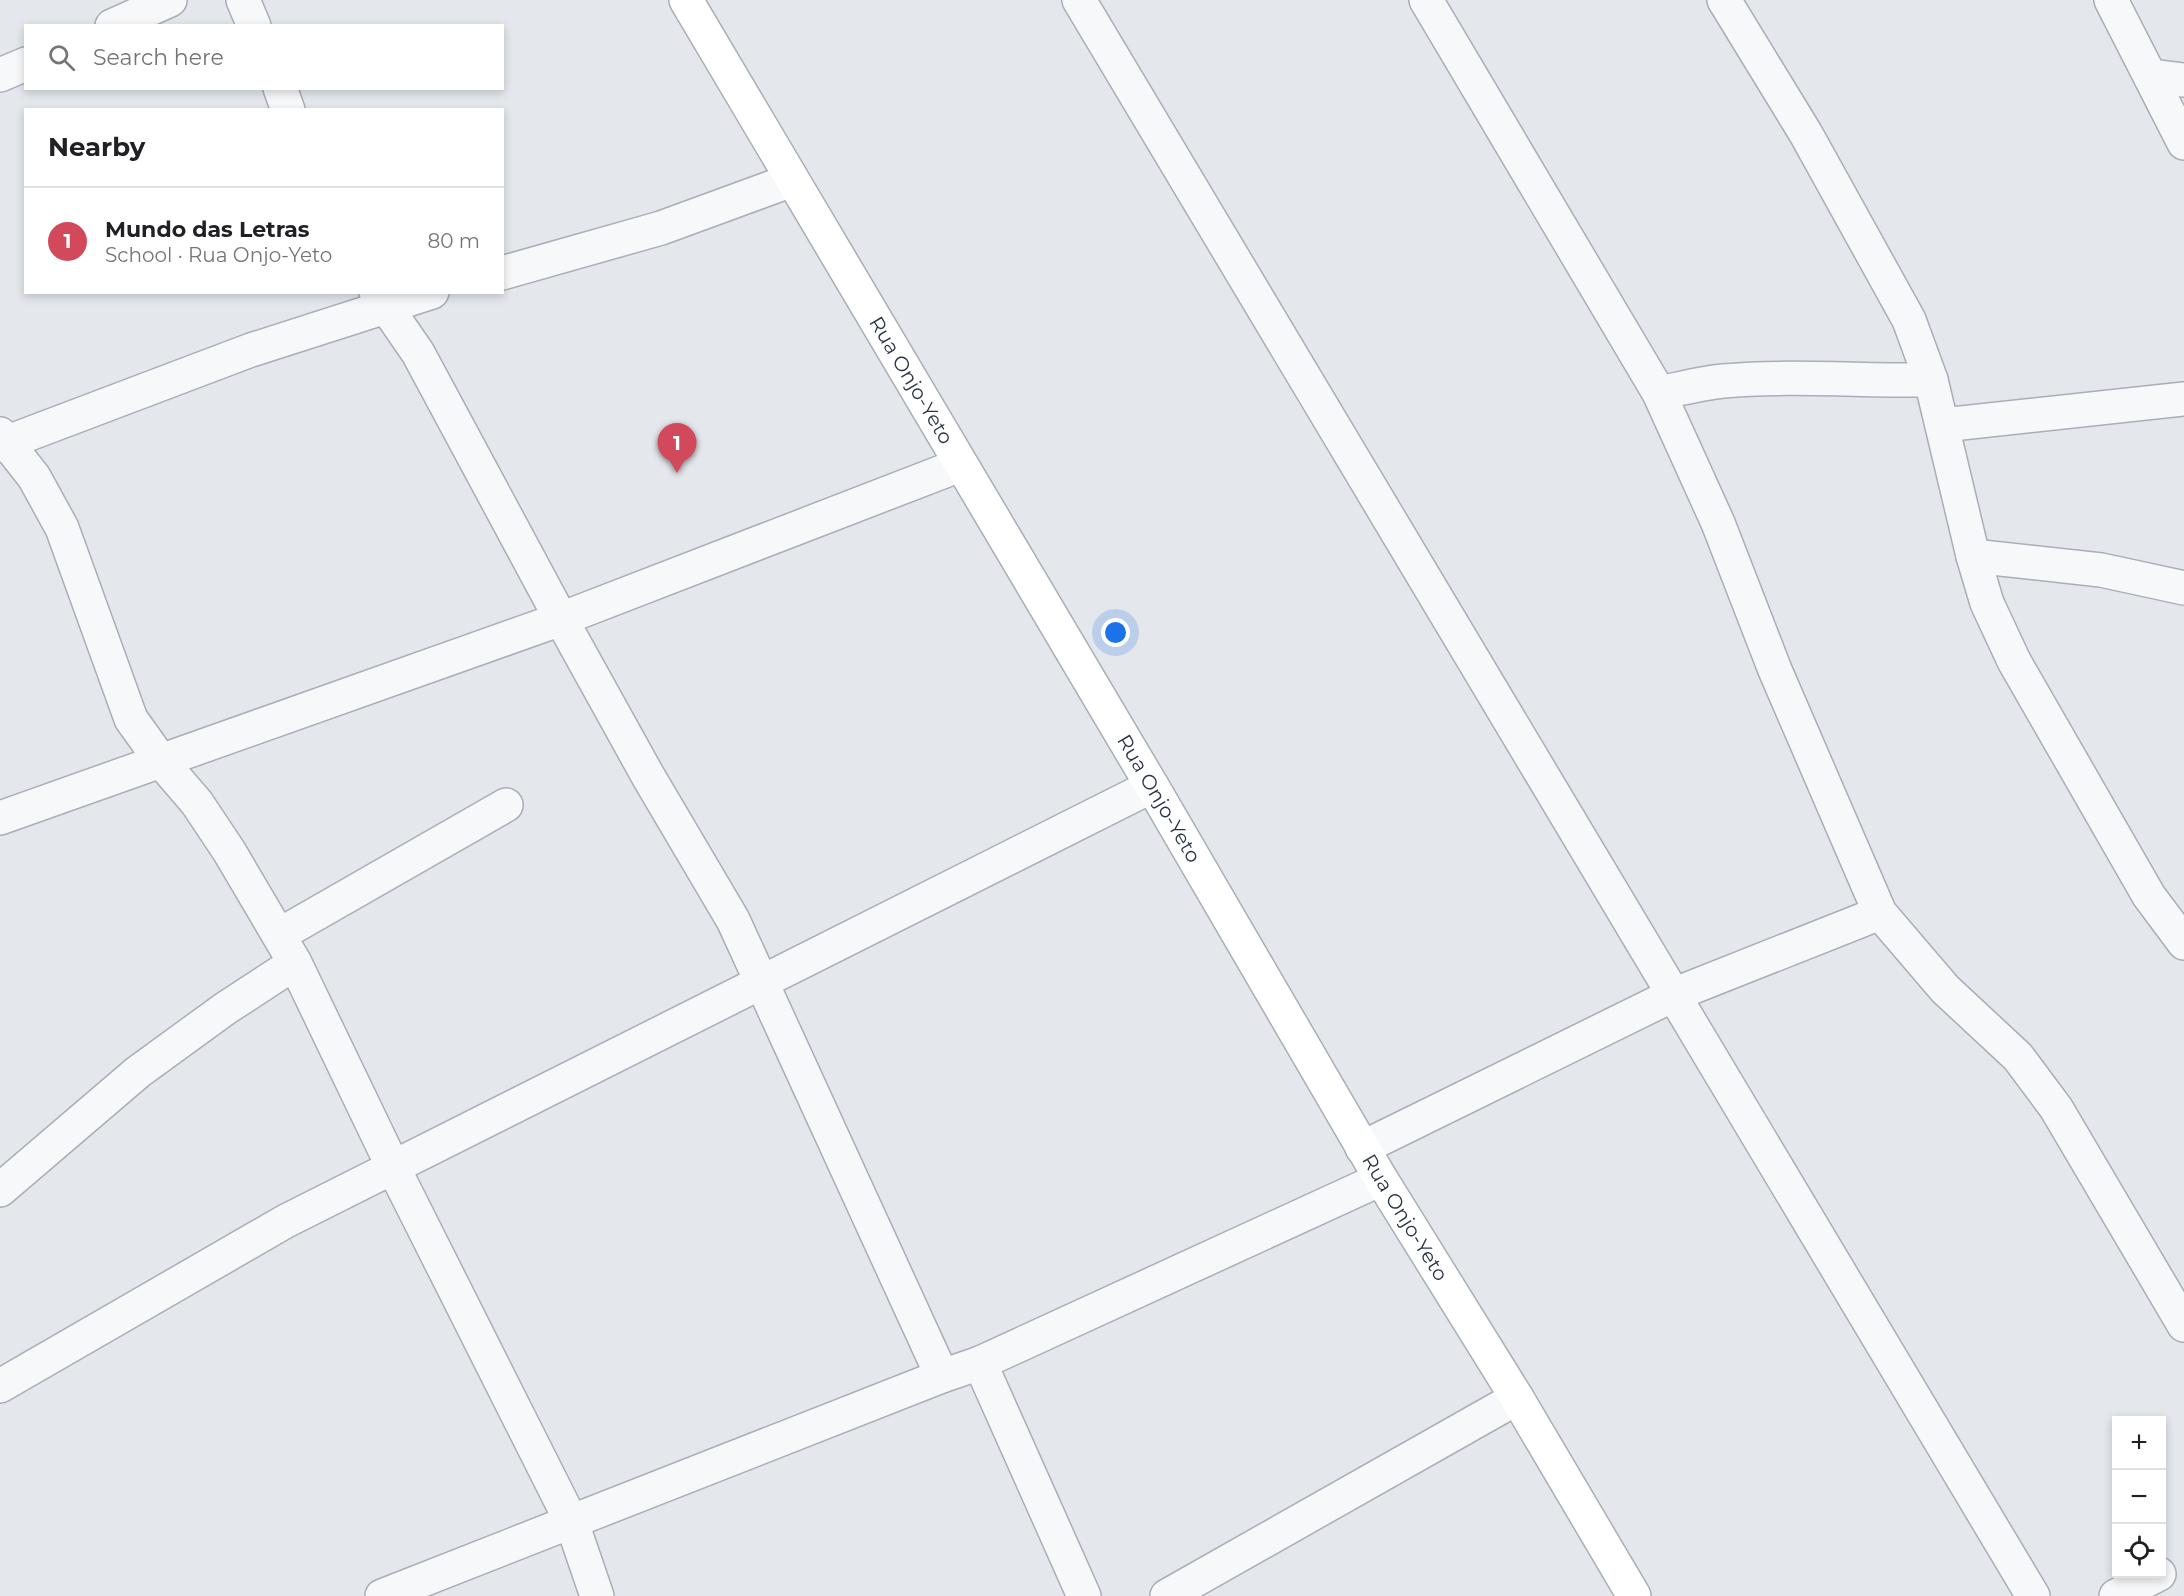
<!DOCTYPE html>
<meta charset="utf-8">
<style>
:root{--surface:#fff;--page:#f6f6f6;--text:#202124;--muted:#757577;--line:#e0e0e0;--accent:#d1495b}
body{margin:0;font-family:Montserrat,sans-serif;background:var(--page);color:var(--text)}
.controls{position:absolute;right:18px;bottom:18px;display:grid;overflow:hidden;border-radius:0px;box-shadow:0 3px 9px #0003}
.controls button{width:54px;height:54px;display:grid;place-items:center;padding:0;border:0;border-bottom:2px solid var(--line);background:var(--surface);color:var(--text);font:30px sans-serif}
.you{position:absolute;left:1116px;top:633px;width:21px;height:21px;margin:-15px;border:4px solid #fff;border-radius:50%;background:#1a73e8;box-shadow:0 0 0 9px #1a73e833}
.badge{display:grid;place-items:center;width:39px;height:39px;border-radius:50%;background:var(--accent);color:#fff;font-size:20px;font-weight:700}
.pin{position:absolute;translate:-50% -50px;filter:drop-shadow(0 2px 3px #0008)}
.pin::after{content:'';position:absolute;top:32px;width:21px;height:18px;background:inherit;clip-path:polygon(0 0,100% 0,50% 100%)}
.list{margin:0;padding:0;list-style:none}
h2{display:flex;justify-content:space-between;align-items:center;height:78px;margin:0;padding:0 24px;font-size:26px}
h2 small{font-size:20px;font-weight:400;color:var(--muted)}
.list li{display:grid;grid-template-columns:39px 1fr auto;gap:18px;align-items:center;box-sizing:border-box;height:108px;padding:0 24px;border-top:2px solid var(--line)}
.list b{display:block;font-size:22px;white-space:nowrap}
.list p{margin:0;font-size:20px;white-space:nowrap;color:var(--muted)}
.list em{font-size:20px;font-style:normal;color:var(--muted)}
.icon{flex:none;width:33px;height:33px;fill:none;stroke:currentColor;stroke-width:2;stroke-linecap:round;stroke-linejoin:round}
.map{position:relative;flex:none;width:2184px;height:1596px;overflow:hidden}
.search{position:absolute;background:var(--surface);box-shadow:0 3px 9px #0003;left:24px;top:24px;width:480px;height:66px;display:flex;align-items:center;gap:15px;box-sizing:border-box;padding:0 21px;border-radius:0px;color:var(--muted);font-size:22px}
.panel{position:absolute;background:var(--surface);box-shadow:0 3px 9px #0003;left:24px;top:108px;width:480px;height:186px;border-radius:0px}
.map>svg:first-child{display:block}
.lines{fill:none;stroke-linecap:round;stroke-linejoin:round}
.minor-casing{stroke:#a9aeb7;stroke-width:36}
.secondary-casing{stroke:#a9aeb7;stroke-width:36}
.minor{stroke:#f7f8fa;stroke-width:33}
.secondary{stroke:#fff;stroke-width:33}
.labels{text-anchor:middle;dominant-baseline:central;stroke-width:5;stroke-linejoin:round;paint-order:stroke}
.street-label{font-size:20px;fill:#2b3445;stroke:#f4f6f9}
</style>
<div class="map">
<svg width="2184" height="1596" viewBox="0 0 2184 1596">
<rect width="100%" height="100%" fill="#e4e7ec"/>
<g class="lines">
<defs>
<g id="minor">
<polyline points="243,0 254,26"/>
<polyline points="1079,0 2033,1596"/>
<polyline points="1426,0 1659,393 1718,523 1775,670 1880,913 1945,989 2018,1057 2056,1108 2184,1325"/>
<polyline points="1724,0 1806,134 1909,320 1931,380 1973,556 1987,603 2014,661 2149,896 2184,943"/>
<polyline points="2111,0 2184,143"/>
<polyline points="112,26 170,0"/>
<polyline points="0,75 26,64"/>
<polyline points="2150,76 2184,80"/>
<polyline points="280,88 288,110"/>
<polyline points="502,273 661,228 792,180"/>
<polyline points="376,292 418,353 561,619 648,776 733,920 942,1376"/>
<path d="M1659,393C1680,389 1702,383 1723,381C1792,375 1862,381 1931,380"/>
<polyline points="1943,425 2184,399"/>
<polyline points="0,434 34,477 62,528 131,719 161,761 197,803 229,851 295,963 394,1169 572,1523 597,1596"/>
<polyline points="0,445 251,350 432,292"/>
<polyline points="1973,556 2101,570 2184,588"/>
<polyline points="0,818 561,619 960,465"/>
<polyline points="279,935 506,805"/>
<polyline points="1362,1148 1673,995 1880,913"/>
<polyline points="0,1190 138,1072 226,1008 295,963"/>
<polyline points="980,1363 1084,1596"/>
<polyline points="0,1386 286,1221 1152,786"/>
<polyline points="382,1596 942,1376 980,1363 1381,1179"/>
<polyline points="1167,1596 1517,1398"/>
<polyline points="2116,1596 2159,1574"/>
</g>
<g id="secondary">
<path id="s1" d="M686,0L1152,786L1381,1179L1517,1398L1634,1596"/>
</g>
</defs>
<use href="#minor" class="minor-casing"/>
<use href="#secondary" class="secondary-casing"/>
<use href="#minor" class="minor"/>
<use href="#secondary" class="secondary"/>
</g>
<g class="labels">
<g class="street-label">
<text stroke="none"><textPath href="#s1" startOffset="442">Rua Onjo-Yeto</textPath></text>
<text stroke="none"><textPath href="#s1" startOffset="928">Rua Onjo-Yeto</textPath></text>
<text stroke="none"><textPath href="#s1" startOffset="1414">Rua Onjo-Yeto</textPath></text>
</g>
</g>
</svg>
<div class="controls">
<button>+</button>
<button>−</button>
<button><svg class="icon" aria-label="locate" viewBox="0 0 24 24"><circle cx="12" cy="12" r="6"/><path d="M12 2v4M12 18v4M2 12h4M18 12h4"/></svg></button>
</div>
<div class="you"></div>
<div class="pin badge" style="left:677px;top:473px">1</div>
<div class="search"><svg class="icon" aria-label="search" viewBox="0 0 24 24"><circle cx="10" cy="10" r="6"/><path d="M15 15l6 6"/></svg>Search here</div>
<section class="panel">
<h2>Nearby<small></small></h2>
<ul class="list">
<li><span class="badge">1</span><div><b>Mundo das Letras</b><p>School · Rua Onjo-Yeto</p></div><em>80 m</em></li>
</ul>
</section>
</div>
